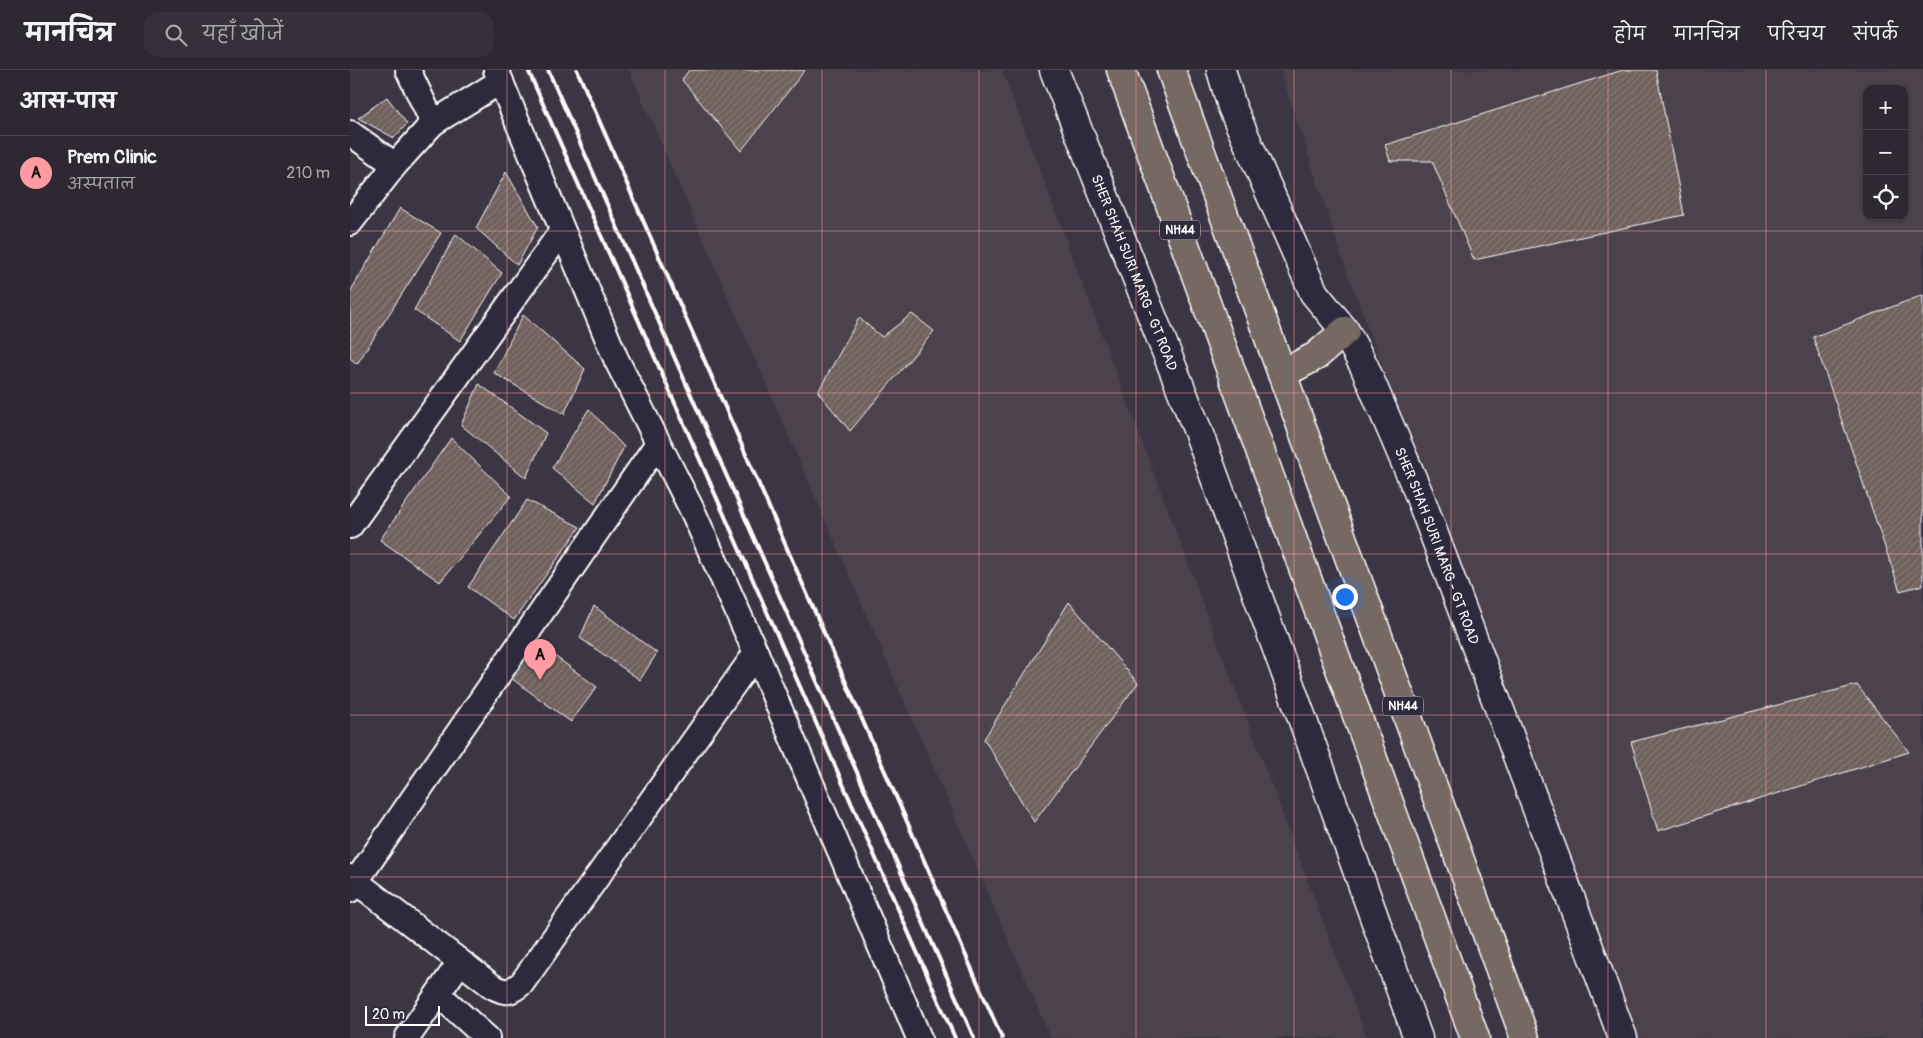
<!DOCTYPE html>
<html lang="hi">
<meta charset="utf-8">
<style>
:root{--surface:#2d2832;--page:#35303a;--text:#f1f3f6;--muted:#a7a6ac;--line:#48444d;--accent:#ff9aa2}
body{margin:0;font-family:Pangolin,"Playpen Sans Deva",sans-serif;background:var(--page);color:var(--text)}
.controls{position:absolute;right:15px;top:15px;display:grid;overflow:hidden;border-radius:10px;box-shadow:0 1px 4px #0004}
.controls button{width:45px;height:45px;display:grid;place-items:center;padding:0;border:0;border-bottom:1px solid var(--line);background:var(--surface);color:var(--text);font:25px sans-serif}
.scale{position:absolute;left:15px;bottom:12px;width:75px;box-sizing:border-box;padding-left:5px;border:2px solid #fff;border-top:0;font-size:14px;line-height:18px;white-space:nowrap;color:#fff;-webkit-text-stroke:4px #2f2a3d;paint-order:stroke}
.you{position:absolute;left:994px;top:526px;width:18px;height:18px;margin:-12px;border:4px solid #fff;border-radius:50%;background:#1a73e8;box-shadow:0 0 0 8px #1a73e833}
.badge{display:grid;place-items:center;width:32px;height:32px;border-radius:50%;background:var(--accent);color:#111;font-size:16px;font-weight:700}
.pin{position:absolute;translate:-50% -41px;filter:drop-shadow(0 1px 2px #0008)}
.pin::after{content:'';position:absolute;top:26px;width:18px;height:15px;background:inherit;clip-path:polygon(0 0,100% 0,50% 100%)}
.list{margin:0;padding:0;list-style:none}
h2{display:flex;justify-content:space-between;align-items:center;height:65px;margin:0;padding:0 20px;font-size:21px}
h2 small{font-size:16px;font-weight:400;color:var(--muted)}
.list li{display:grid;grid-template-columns:32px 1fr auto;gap:15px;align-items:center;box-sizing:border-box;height:75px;padding:0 20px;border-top:1px solid var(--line)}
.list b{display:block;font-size:19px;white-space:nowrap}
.list p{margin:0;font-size:16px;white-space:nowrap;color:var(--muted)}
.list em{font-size:16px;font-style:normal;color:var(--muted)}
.icon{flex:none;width:28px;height:28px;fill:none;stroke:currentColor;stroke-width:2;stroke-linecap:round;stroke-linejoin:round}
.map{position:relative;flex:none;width:1573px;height:968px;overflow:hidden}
header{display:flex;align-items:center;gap:30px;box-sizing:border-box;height:70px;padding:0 25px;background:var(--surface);border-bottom:1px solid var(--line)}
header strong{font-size:24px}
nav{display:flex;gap:28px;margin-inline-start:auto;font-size:18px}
.search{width:350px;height:45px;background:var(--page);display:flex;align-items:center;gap:12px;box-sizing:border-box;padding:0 18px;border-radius:15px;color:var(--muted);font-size:19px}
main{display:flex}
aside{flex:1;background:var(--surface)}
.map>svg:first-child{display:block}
.built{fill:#4b424b;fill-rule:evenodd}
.building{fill:url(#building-hatch);stroke:#fff}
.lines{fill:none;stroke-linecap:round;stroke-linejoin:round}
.street-casing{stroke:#fff;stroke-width:28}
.secondary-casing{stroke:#fff;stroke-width:31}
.highway-casing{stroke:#fff;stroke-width:31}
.street{stroke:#2f2a3d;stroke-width:24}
.secondary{stroke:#2f2a3d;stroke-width:28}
.highway{stroke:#766964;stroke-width:28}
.rail{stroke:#fff;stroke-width:4}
.grid{fill:none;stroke:#ff9aa2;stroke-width:1;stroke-opacity:0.55}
.labels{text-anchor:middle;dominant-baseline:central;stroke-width:4;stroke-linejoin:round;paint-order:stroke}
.shield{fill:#2f2a3d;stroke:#c1bfc5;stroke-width:1}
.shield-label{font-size:12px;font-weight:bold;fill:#fff}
.street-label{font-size:14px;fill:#fff;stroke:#2f2a3d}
</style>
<header>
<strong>मानचित्र</strong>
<div class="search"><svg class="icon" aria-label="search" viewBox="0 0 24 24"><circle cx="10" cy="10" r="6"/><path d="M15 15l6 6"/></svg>यहाँ खोजें</div>
<nav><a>होम</a><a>मानचित्र</a><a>परिचय</a><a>संपर्क</a></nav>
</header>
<main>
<aside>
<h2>आस-पास<small></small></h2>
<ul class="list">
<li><span class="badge">A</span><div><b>Prem Clinic</b><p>अस्पताल</p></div><em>210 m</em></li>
</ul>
</aside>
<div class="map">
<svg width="1573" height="968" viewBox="0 0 1573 968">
<defs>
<pattern id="building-hatch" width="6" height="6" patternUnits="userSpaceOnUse" patternTransform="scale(1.25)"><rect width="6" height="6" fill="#6f615d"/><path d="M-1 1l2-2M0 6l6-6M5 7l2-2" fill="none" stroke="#857975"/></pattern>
</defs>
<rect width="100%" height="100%" fill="#3c3543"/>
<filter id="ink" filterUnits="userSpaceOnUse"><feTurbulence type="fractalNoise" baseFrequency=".02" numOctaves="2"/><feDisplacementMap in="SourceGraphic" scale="10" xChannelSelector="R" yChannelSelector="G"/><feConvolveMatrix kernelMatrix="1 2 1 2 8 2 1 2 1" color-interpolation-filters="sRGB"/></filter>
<g filter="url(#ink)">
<g class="built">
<polygon points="279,0 652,0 1017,968 701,968"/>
<path d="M930,0H1573V968H1285L998,205ZM1517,19H1554V146H1517Z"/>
</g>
<g class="building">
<polygon points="339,0 455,0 391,81 332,10"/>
<polygon points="1273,0 1306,0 1334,145 1124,190 1082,91 1040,91 1035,75"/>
<polygon points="37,27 57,54 44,68 8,48"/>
<polygon points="156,102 188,157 167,195 126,158"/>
<polygon points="50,138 91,163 7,294 0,288 0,222"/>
<polygon points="106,164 152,203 110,271 64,240"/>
<polygon points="1573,225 1573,515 1550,521 1463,267"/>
<polygon points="562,244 584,261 500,361 468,322 509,248 532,267"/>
<polygon points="173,245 235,299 214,344 144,303"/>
<polygon points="129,314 196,363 176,408 111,355"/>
<polygon points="239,339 274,377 245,433 202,398"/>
<polygon points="101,368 161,426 90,512 30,470"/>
<polygon points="177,430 230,457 164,550 118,517"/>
<polygon points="719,532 788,613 684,752 634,669"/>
<polygon points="244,536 307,583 290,610 230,568"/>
<polygon points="176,565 247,617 221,652 150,600"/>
<polygon points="1507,615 1559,682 1308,761 1281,672"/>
</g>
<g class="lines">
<defs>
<g id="street">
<polyline points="58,0 83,53"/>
<polyline points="146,0 266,289 344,444 406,583 569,968"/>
<polyline points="0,63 45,95"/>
<polyline points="0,153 45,95 83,53 151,11"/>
<polyline points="0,456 212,161"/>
<path d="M0,807L142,916C157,924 159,923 172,913L406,583"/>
<polyline points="0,820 308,373"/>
<polyline points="88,924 137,968"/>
<polyline points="57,968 110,892"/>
</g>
<g id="secondary">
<path id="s1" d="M704,0L849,364L1068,968"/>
<path id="s2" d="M871,0L882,37L964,223L995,261L1014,296L1068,422L1273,968"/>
</g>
<g id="highway">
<polyline points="771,0 1125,968"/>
<polyline points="821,0 1175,968"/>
<polyline points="932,304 966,286 995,261"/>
</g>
</defs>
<use href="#street" class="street-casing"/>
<use href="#secondary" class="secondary-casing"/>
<use href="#highway" class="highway-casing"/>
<use href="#street" class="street"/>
<use href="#secondary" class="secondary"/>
<use href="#highway" class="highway"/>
<g class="rail">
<polyline points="178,0 605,968"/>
<polyline points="198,0 624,968"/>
<polyline points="227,0 652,968"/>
</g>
</g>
</g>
<path class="grid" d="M157,0V968M315,0V968M472,0V968M629,0V968M786,0V968M944,0V968M1101,0V968M1258,0V968M1416,0V968M0,161H1573M0,323H1573M0,484H1573M0,645H1573M0,807H1573"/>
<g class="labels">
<g class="shield">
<rect x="810" y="150.5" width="40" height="19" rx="4"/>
<rect x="1033" y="626.5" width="40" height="19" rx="4"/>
</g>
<g class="shield-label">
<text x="830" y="160">NH44</text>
<text x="1053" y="636">NH44</text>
</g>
<g class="street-label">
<text stroke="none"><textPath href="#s1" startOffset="218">SHER SHAH SURI MARG - GT ROAD</textPath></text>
<text stroke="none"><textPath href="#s2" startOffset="525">SHER SHAH SURI MARG - GT ROAD</textPath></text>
</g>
</g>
</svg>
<div class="controls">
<button>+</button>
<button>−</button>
<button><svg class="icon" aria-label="locate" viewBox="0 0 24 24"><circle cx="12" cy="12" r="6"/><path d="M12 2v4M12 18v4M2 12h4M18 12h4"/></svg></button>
</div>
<div class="scale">20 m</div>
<div class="you"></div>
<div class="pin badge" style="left:190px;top:610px">A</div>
</div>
</main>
